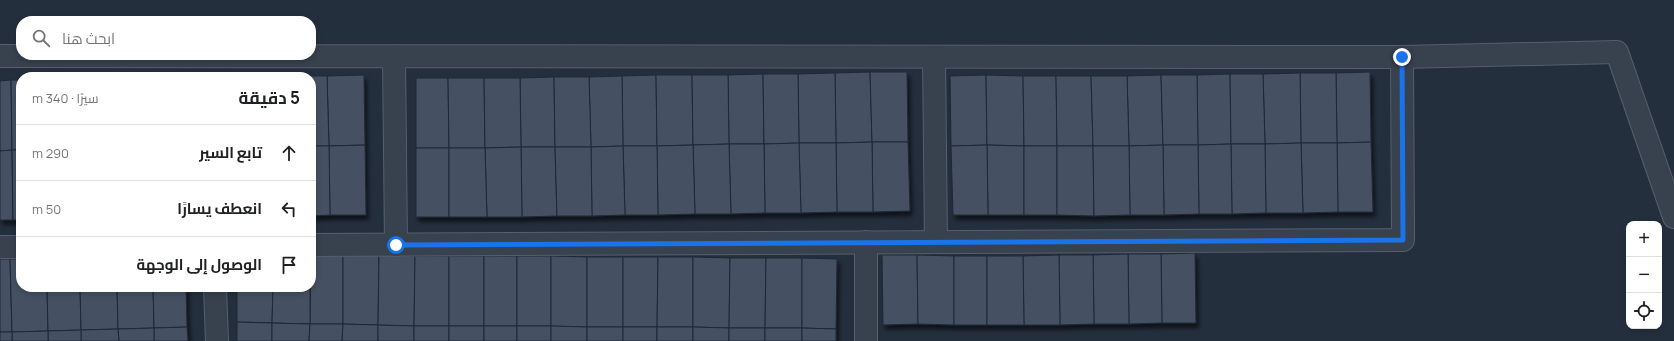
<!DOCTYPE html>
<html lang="ar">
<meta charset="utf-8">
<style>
:root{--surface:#fff;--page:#f6f6f6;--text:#202124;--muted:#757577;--line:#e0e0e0}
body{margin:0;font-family:Manrope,Cairo,sans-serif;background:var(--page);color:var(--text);direction:rtl}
.controls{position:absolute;right:12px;bottom:12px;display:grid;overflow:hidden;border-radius:8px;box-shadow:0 2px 6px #0003}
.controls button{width:36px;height:36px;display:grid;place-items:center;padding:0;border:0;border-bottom:1px solid var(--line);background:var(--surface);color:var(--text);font:20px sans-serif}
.stop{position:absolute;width:12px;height:12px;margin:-9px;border:3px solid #1a73e8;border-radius:50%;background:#fff}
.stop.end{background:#1a73e8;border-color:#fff;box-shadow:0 1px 4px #0008}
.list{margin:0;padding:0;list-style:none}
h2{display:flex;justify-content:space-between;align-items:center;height:52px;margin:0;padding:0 16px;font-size:17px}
h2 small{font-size:13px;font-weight:400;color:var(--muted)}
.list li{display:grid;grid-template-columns:26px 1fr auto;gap:12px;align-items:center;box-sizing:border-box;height:56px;padding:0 16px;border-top:1px solid var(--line)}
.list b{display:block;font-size:15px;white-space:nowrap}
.list em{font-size:13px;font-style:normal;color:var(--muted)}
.icon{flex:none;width:22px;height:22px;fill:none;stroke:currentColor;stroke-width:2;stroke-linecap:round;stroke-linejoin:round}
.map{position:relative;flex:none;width:1674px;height:341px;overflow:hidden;direction:ltr}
.search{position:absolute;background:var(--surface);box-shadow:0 2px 6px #0003;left:16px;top:16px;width:300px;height:44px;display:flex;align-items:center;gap:10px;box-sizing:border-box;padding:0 14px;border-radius:16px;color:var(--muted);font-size:15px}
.panel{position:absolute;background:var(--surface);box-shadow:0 2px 6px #0003;left:16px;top:72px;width:300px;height:220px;border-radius:16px;direction:rtl}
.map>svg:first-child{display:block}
.building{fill:#455162;stroke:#1f2835;filter:url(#shadow)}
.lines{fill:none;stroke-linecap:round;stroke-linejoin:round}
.minor-casing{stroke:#565f6c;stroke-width:24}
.minor{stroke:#38414e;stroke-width:22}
.route{stroke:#1a73e8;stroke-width:5}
</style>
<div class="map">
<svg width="1674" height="341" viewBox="0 0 1674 341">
<defs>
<filter id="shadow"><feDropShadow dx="2.5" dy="4.5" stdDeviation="2" flood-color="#0009"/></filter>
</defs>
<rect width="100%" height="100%" fill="#242f3e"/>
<g class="building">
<polygon points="870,72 872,142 836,143 835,73"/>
<polygon points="870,72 907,72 908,142 872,142"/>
<polygon points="1370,72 1371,142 1337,143 1336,73"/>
<polygon points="835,73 836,143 799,143 798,74"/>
<polygon points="1300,73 1336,73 1337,143 1301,143"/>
<polygon points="1300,73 1301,143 1265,144 1263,74"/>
<polygon points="763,74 764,144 729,144 728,75"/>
<polygon points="763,74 798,74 799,143 764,144"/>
<polygon points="1230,74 1231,144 1198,145 1197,75"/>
<polygon points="1230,74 1263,74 1265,144 1231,144"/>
<polygon points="364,75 365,145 329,146 327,76"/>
<polygon points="656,75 657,146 623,146 622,76"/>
<polygon points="656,75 692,75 693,145 657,146"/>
<polygon points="692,75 728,75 729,144 693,145"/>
<polygon points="986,75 987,145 951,146 950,76"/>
<polygon points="986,75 1023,76 1024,146 987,145"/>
<polygon points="1161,75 1163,145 1129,146 1127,76"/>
<polygon points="1161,75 1197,75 1198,145 1163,145"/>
<polygon points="291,76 327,76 329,146 311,146 311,77"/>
<polygon points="622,76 623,146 591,147 589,77"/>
<polygon points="1023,76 1056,76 1057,146 1024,146"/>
<polygon points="1056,76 1091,76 1093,146 1057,146"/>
<polygon points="1091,76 1127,76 1129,146 1093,146"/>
<polygon points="554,77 555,147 521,147 520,78"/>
<polygon points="554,77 589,77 591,147 555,147"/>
<polygon points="416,78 448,78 449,148 416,148"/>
<polygon points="448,78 484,78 485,148 449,148"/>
<polygon points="484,78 520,78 521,147 485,148"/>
<polygon points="11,80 12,150 0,151 0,81"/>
<polygon points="11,80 21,80 21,150 12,150"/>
<polygon points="872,142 908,142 910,211 873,212"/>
<polygon points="872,142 873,212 837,212 836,143"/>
<polygon points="1371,142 1373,212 1338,212 1337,143"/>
<polygon points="799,143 836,143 837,212 801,213"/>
<polygon points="799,143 801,213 765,213 764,144"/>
<polygon points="1301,143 1337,143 1338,212 1303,213"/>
<polygon points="1301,143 1303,213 1266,213 1265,144"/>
<polygon points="729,144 764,144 765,213 731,214"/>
<polygon points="729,144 731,214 695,214 693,145"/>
<polygon points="1231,144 1265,144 1266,213 1232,214"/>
<polygon points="1231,144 1232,214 1199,214 1198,145"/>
<polygon points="365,145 366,215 330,215 329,146"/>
<polygon points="693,145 695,214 658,215 657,146"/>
<polygon points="987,145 1024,146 1024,215 988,215"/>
<polygon points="987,145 988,215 953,215 951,146"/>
<polygon points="1163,145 1198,145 1199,214 1164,215"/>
<polygon points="1163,145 1164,215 1130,215 1129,146"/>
<polygon points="311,146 329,146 330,215 311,216"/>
<polygon points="623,146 657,146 658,215 625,215"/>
<polygon points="623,146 625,215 592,216 591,147"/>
<rect x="1024" y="146" width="33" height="69"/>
<polygon points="1057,146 1093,146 1094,216 1057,215"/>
<polygon points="1093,146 1129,146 1130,215 1094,216"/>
<polygon points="521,147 555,147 557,216 522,217"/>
<polygon points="521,147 522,217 487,217 485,148"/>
<polygon points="555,147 591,147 592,216 557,216"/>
<rect x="416" y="148" width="33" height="69"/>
<polygon points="449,148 485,148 487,217 449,217"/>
<polygon points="12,150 13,220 0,220 0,151"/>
<polygon points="12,150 21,150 21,220 13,220"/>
<polygon points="1195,253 1196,323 1162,323 1161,254"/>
<polygon points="311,254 343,254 343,324 310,324"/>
<polygon points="343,254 379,255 378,325 343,324"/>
<polygon points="1128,254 1161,254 1162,323 1129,324"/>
<polygon points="1128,254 1129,324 1094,324 1093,255"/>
<polygon points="379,255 415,256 414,326 378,325"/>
<polygon points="882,255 917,255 918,324 883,325"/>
<polygon points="917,255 954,256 954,325 918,324"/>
<polygon points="1059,255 1093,255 1094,324 1060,325"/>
<polygon points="1059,255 1060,325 1024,325 1023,256"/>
<polygon points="415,256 449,256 449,326 414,326"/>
<rect x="449" y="256" width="35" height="70"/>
<rect x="484" y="256" width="33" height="70"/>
<rect x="517" y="256" width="34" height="70"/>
<polygon points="551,256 587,257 587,327 551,326"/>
<rect x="954" y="256" width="33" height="69"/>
<polygon points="987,256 1023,256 1024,325 987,325"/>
<rect x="587" y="257" width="36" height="70"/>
<polygon points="623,257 658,257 657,327 623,327"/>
<polygon points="658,257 693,257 693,327 657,327"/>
<polygon points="693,257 730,258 729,328 693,327"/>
<polygon points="730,258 766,258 765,328 729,328"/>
<polygon points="766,258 802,258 802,328 765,328"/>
<polygon points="802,258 837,259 836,329 802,328"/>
<polygon points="0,259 10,259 12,332 0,332"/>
<polygon points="10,259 21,259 21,287 47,287 48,331 12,332"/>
<polygon points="47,287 80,287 81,330 48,331"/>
<polygon points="80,287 117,287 118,329 81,330"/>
<polygon points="117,287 153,287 154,328 118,329"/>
<polygon points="153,287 186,287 187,327 154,328"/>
<polygon points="237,287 273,287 272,323 237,322"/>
<polygon points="273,287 310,287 310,324 272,323"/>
<polygon points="237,322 272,323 272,341 237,341"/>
<polygon points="272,323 310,324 309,341 272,341"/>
<polygon points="310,324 343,324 342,341 309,341"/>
<polygon points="343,324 378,325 378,341 342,341"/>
<polygon points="378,325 414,326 414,341 378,341"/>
<rect x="414" y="326" width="35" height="15"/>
<rect x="449" y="326" width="35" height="15"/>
<rect x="484" y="326" width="33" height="15"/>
<rect x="517" y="326" width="34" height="15"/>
<polygon points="551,326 587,327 587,341 551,341"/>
<polygon points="187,327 188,341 154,341 154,328"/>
<rect x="587" y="327" width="36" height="14"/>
<rect x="623" y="327" width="34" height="14"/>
<rect x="657" y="327" width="36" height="14"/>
<polygon points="693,327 729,328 729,341 693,341"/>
<polygon points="154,328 154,341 119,341 118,329"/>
<rect x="729" y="328" width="36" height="13"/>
<rect x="765" y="328" width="37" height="13"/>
<polygon points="802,328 836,329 836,341 802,341"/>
<polygon points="118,329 119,341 81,341 81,330"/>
<polygon points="81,330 81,341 48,341 48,331"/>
<polygon points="48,331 48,341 12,341 12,332"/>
<rect x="0" y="332" width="12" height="9"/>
</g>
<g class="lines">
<defs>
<g id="minor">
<polyline points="0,56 1402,57 1617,52 1674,217"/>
<polyline points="394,57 396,245"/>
<polyline points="934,57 936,242"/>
<polyline points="866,242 866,341"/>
<polyline points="311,245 1403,240 1402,57"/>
<polyline points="0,247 21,247"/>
<polyline points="215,287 217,341"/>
</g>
</defs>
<use href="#minor" class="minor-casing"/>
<use href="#minor" class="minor"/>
</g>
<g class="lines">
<polyline class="route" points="396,245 1403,240 1402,57"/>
</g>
</svg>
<div class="controls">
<button>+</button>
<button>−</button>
<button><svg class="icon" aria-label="locate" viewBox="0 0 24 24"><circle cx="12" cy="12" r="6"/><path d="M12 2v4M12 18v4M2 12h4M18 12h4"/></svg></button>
</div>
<div class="stop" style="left:396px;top:245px"></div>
<div class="stop end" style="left:1402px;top:57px"></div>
<div class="search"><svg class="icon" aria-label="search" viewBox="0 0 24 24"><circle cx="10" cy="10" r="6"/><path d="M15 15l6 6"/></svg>ابحث هنا</div>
<section class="panel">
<h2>5 دقيقة<small>سيرًا · 340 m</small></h2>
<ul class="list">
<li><svg class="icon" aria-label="ahead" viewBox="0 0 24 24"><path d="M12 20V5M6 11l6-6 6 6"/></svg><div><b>تابع السير</b></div><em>290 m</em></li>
<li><svg class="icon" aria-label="left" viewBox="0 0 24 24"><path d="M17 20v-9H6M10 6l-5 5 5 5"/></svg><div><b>انعطف يسارًا</b></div><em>50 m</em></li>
<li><svg class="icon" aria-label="arrive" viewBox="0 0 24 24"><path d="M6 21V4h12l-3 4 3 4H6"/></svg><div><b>الوصول إلى الوجهة</b></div></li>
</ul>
</section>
</div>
